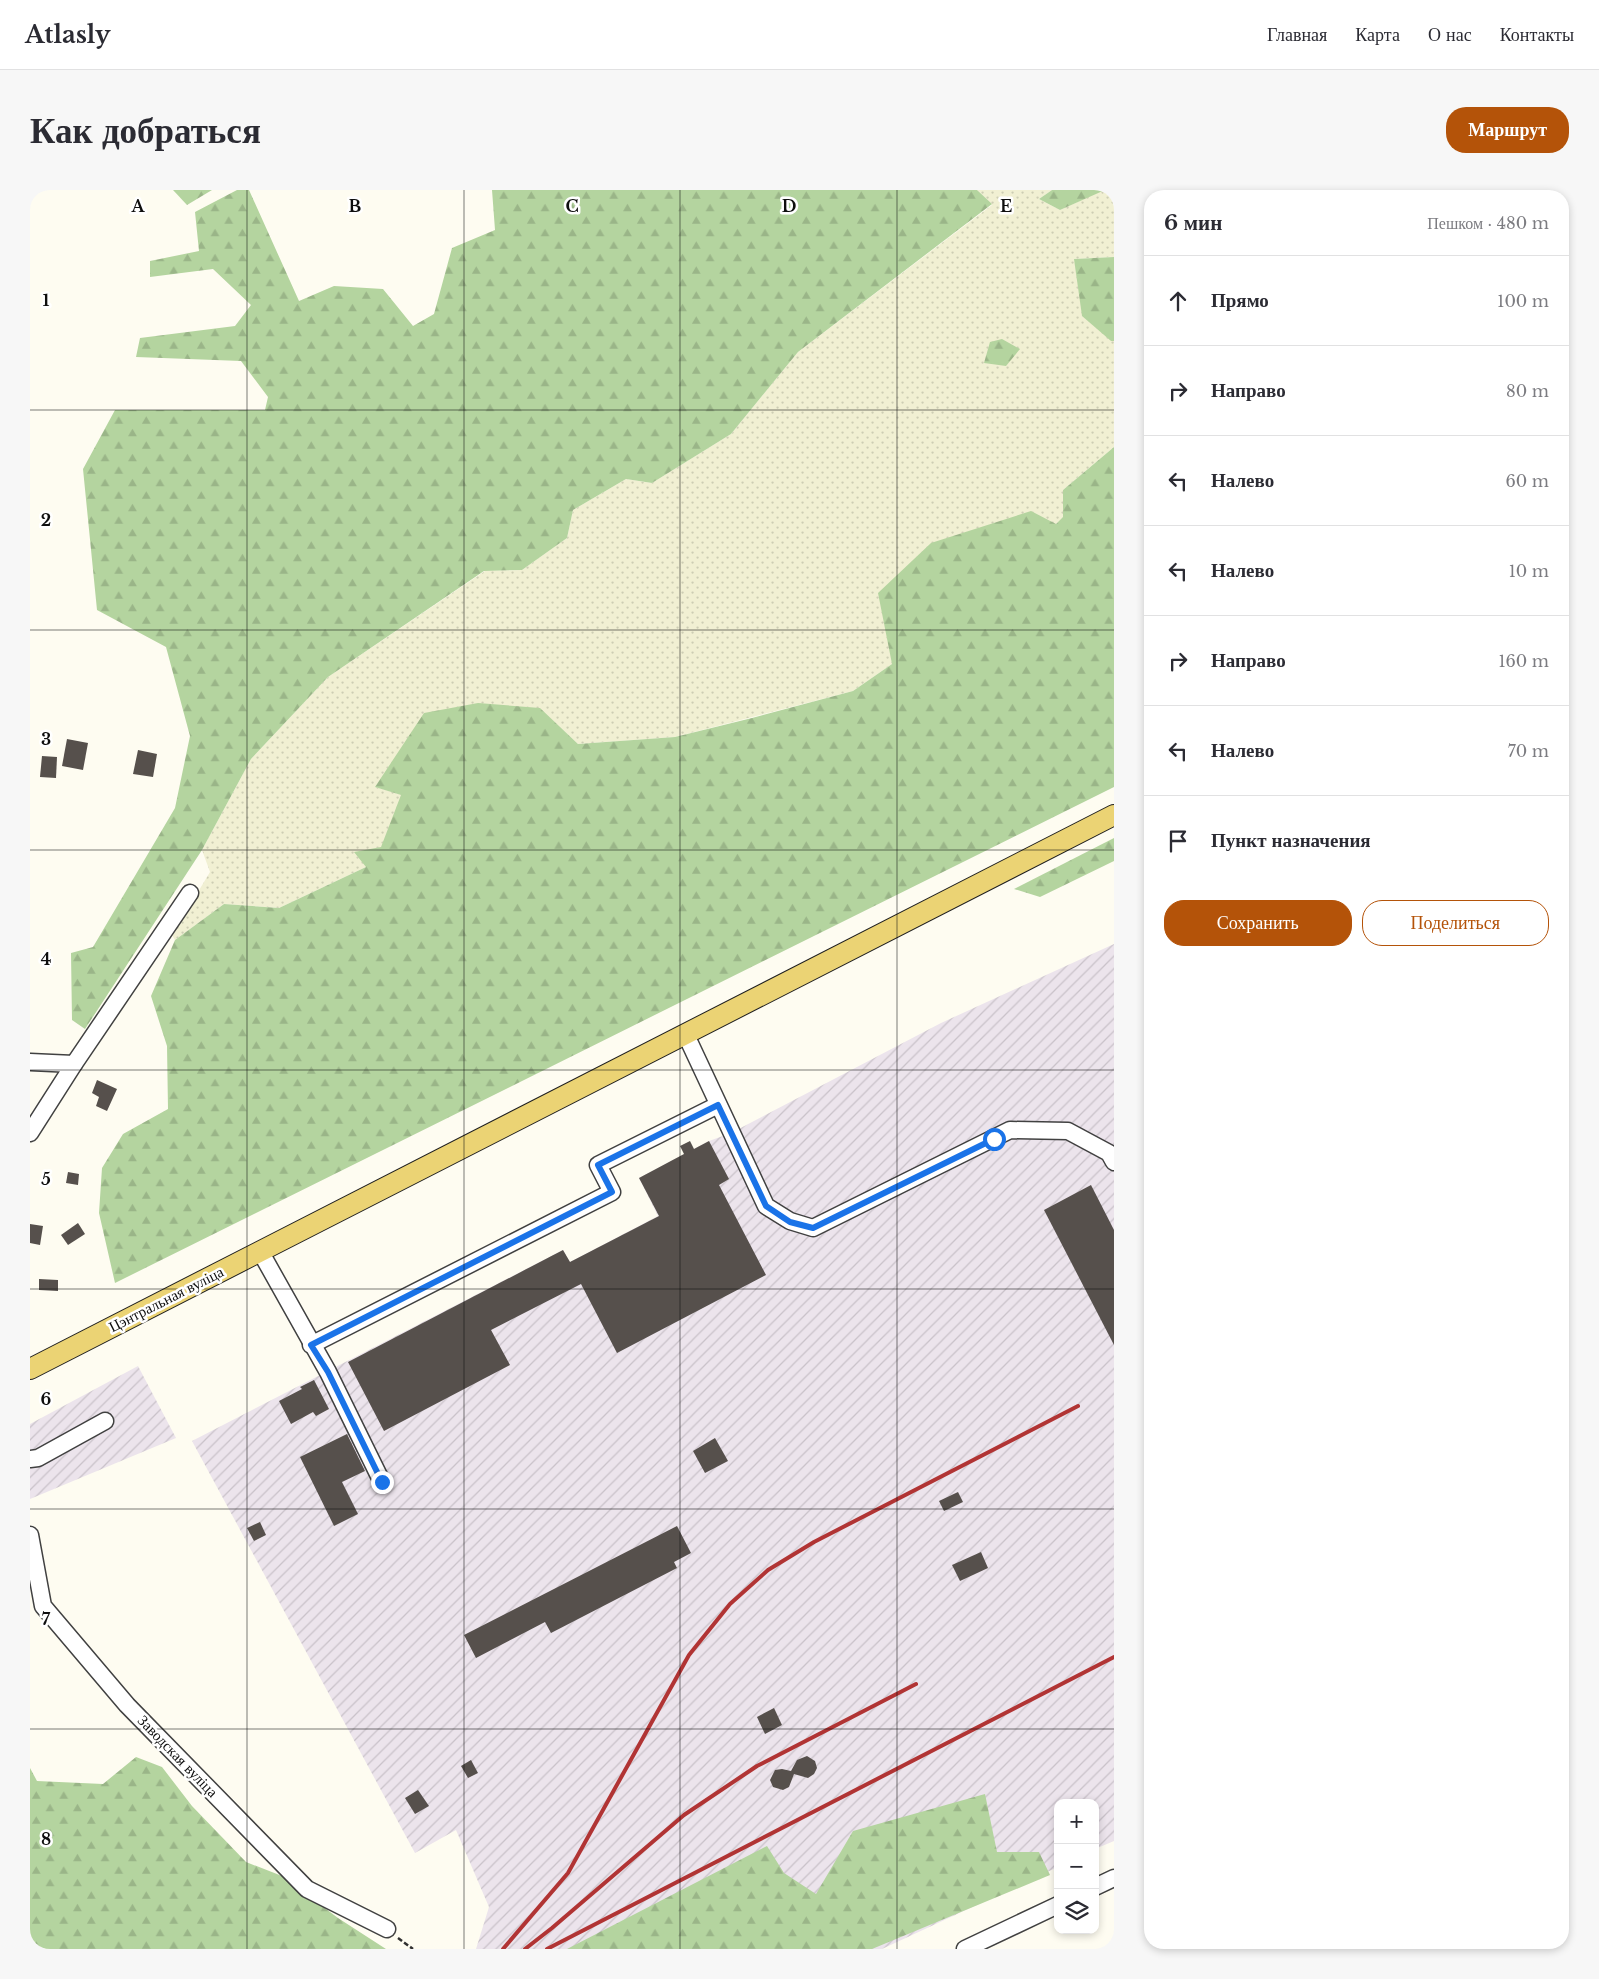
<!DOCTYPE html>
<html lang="ru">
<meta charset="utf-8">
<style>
:root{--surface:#fff;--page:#f7f7f7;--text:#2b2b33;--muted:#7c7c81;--line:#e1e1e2;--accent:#b45309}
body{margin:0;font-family:"Libre Baskerville",serif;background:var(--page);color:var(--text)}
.controls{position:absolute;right:15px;bottom:15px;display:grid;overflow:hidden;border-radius:10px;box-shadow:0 2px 8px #0003}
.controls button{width:45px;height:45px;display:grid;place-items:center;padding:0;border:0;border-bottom:1px solid var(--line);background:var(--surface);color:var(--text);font:25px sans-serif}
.stop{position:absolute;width:15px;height:15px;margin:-11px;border:4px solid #1a73e8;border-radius:50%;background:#fff}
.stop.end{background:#1a73e8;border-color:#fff;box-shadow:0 1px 5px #0008}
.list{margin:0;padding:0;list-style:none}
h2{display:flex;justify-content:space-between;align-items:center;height:65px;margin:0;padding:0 20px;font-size:21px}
h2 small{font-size:16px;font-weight:400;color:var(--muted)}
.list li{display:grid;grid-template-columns:32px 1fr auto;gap:15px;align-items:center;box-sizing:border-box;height:90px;padding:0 20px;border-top:1px solid var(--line)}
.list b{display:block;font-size:19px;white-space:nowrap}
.list em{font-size:16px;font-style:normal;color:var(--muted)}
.actions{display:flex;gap:10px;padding:15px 20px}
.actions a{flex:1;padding:11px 0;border:1px solid var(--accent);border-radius:20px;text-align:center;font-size:18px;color:var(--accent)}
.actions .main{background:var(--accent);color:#fff}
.icon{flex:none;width:28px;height:28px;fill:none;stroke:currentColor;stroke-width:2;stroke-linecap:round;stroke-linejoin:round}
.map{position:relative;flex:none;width:1084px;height:1759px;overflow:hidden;border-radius:20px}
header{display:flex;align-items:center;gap:30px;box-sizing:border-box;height:70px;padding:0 25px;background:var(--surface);border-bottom:1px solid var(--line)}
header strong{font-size:24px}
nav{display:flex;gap:28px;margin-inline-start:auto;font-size:18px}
.intro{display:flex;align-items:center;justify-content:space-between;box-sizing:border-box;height:120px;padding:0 30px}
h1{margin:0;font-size:35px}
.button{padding:12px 22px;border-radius:20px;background:var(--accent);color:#fff;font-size:18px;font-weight:700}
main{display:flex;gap:30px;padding:0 30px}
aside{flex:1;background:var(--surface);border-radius:20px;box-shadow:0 2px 8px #0003}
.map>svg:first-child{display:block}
.industrial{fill:url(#industrial-furrows)}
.farmland{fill:url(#farmland-dots)}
.forest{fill:url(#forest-firs)}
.building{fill:#56504c}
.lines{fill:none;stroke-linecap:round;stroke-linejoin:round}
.minor-casing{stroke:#414141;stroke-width:19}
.major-casing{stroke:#1f1f1f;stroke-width:22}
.path{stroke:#303030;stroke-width:2.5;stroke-dasharray:5 2.5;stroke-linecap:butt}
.minor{stroke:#fff;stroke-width:16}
.major{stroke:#ebd374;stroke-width:20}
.rail{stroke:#b13434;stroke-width:4}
.route{stroke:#1a73e8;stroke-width:6}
.grid{fill:none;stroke:#0e0e0e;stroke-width:1;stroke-opacity:0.55}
.labels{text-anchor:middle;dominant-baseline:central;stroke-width:5;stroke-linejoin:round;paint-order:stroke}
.street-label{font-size:15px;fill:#0e0e0e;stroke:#fff}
.grid-label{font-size:16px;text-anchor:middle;font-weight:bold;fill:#0e0e0e;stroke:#fff;stroke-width:5;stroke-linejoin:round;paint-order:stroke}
</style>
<header>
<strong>Atlasly</strong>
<nav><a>Главная</a><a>Карта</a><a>О нас</a><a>Контакты</a></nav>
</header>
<div class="intro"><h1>Как добраться</h1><a class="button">Маршрут</a></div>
<main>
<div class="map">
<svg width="1084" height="1759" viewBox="0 0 1084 1759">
<defs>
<pattern id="industrial-furrows" width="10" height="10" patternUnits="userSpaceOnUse" patternTransform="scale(1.25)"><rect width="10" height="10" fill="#ece4ec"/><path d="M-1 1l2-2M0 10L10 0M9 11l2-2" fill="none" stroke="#c9c2c9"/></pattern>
<pattern id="farmland-dots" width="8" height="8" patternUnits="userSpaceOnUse" patternTransform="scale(1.25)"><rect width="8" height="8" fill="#f1f0d3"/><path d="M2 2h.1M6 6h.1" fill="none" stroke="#cdcdb4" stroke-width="1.8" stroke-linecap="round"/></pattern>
<pattern id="forest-firs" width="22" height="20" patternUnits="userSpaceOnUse" patternTransform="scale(1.25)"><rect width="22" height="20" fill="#b4d49f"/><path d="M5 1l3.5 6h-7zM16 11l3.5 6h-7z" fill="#9ab588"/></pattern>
</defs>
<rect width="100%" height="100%" fill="#fefcf1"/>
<g class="industrial">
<polygon points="1084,754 1084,1651 1065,1659 1065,1613 1028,1613 1028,1677 852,1759 446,1759 459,1717 426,1640 385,1663 162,1251 533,1060 540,1072 628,1026 609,988 679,951 701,943 911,833"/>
<polygon points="108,1176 146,1248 0,1309 0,1234"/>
</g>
<polygon class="farmland" points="947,0 1022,0 1009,9 1030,20 1071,1 1084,0 1084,67 1044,69 1081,151 1084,151 1084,257 1033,300 1033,328 862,474 823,501 645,547 548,554 509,518 346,597 372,605 351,658 336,677 249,718 194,714 145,750 142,745 180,682 172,660 221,569 298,487 455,381 492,380 537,348 543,320 596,289 622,293 701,244 768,162 962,15"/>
<g class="forest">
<polygon points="143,0 182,0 157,15"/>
<polygon points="207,0 219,0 269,111 304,96 353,99 383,136 404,124 422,58 465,40 462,0 947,0 962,14 768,162 701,244 622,293 596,289 543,320 537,348 492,380 454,381 298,487 221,569 172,660 55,839 42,830 41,763 63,757 145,618 160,546 136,457 67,420 53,279 85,220 235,220 238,207 211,171 106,167 110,148 205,136 221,115 183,79 120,87 120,71 169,61 165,22"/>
<polygon points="1022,0 1075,0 1030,20 1009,9"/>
<polygon points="1084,67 1084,151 1081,151 1052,126 1044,69"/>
<polygon points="972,149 990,159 976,176 954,173 960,152"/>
<polygon points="1084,257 1084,597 85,1093 69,1023 72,978 93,944 138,919 137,856 121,806 145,750 194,714 249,718 336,677 324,662 351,657 371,605 345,597 394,523 448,513 510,518 548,554 645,547 722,528 823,501 862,474 848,403 901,353 1001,321 1026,334 1033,327 1033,300"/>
<polygon points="1084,648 1084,671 1010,707 984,699"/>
<polygon points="106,1567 132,1577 162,1616 216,1672 252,1686 308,1728 356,1759 0,1759 0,1578 7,1591 73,1594"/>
<polygon points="955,1604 967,1662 1009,1662 1020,1685 842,1759 537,1759 737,1656 754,1683 786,1704 823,1641"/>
</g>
<g class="building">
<polygon points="37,549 58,553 53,580 32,576"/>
<polygon points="108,560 127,564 123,587 103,584"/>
<polygon points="12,566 27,567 26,588 10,587"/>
<polygon points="67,890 87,899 77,921 66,916 69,907 62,903"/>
<polygon points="660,951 664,959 679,951 699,989 689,995 736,1085 587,1163 551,1094 461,1140 480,1175 354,1241 318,1172 533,1060 540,1072 629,1026 609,988 654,964 650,956"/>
<polygon points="38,982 49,984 48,995 36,993"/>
<polygon points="1061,995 1084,1040 1084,1155 1014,1020"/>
<polygon points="48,1033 55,1044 38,1055 31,1045"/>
<polygon points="0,1034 13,1036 10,1055 0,1053"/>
<polygon points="9,1089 28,1090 28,1101 9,1100"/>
<polygon points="284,1190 299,1219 286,1226 283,1222 261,1234 249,1211 272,1199 270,1197"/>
<polygon points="317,1244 335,1281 312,1292 328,1324 304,1336 270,1267"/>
<polygon points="685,1248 698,1271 675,1283 663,1261"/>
<polygon points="928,1302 933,1312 914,1321 909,1311"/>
<polygon points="230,1332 236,1345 224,1351 217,1338"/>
<polygon points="647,1336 661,1363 644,1372 647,1378 521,1443 515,1432 446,1468 434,1445"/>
<polygon points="951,1362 958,1378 930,1391 922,1375"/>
<polygon points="744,1518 752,1535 735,1544 727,1527"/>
<polygon points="777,1566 785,1571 787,1578 784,1584 778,1588 764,1584 759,1597 753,1600 743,1597 740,1590 745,1580 752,1579 761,1581 767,1570"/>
<polygon points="441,1570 448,1583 438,1588 431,1576"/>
<polygon points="388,1600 399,1616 385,1624 375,1608"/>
</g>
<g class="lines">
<defs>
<g id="minor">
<polyline points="656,845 736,1016 760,1031 783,1038 980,940 1038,941 1079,963 1084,972"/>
<polyline points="0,872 44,874"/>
<polyline points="0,943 44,874 160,703"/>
<polyline points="230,1061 298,1182 352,1292"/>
<polyline points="281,1155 582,1002 568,975 688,915"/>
<polyline points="0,1269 8,1268 75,1231"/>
<polyline points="0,1345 13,1416 97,1515 277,1699 357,1739"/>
<polyline points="1065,1697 1084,1688"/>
<polyline points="935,1759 1028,1715"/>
</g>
<polyline id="major" points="0,1179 1084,625"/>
</defs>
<use href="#minor" class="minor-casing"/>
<use href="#major" class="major-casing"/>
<polyline class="path" points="368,1748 383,1759"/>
<use href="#minor" class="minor"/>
<use href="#major" class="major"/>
<g class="rail">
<polyline points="473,1759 538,1683 659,1465 700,1414 738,1380 784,1352 1048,1216"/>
<polyline points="495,1759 522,1738 654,1625 727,1576 886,1494"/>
<polyline points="517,1759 1084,1467"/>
</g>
</g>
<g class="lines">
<polyline class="route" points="352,1292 298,1182 281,1155 582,1002 568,975 688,915 736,1016 760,1032 783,1038 964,949"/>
</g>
<path class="grid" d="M217,0V1759M434,0V1759M650,0V1759M867,0V1759M0,220H1084M0,440H1084M0,660H1084M0,880H1084M0,1099H1084M0,1319H1084M0,1539H1084"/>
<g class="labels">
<g class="street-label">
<text transform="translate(136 1109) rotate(-27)">Цэнтральная вуліца</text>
<text transform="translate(148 1566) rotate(46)">Заводская вуліца</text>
</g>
</g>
<g class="grid-label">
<text x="108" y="22">A</text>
<text x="325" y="22">B</text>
<text x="542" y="22">C</text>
<text x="759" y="22">D</text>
<text x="976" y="22">E</text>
<text x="16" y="116">1</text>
<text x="16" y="336">2</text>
<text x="16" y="555">3</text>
<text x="16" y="775">4</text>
<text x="16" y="995">5</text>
<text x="16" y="1215">6</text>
<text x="16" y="1435">7</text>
<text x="16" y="1655">8</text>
</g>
</svg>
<div class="controls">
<button>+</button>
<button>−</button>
<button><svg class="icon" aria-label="layers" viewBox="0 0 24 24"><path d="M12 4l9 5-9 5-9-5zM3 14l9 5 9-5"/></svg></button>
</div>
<div class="stop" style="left:964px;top:949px"></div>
<div class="stop end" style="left:352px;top:1292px"></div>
</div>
<aside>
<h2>6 мин<small>Пешком · 480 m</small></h2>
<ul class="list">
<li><svg class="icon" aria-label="ahead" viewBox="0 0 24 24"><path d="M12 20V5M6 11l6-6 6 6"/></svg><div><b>Прямо</b></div><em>100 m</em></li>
<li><svg class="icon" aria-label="right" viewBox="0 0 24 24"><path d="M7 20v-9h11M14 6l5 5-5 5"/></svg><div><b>Направо</b></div><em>80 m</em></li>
<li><svg class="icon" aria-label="left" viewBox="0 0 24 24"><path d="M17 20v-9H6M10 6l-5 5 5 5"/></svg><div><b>Налево</b></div><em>60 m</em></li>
<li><svg class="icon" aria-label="left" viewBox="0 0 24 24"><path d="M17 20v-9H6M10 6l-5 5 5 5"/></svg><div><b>Налево</b></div><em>10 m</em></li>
<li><svg class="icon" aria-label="right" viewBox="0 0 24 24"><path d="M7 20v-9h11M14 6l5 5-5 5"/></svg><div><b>Направо</b></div><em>160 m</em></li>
<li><svg class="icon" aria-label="left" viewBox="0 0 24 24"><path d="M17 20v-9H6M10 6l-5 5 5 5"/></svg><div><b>Налево</b></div><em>70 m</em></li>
<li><svg class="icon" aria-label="arrive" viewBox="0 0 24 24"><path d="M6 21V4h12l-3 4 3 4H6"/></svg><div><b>Пункт назначения</b></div></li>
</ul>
<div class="actions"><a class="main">Сохранить</a><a>Поделиться</a></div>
</aside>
</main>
